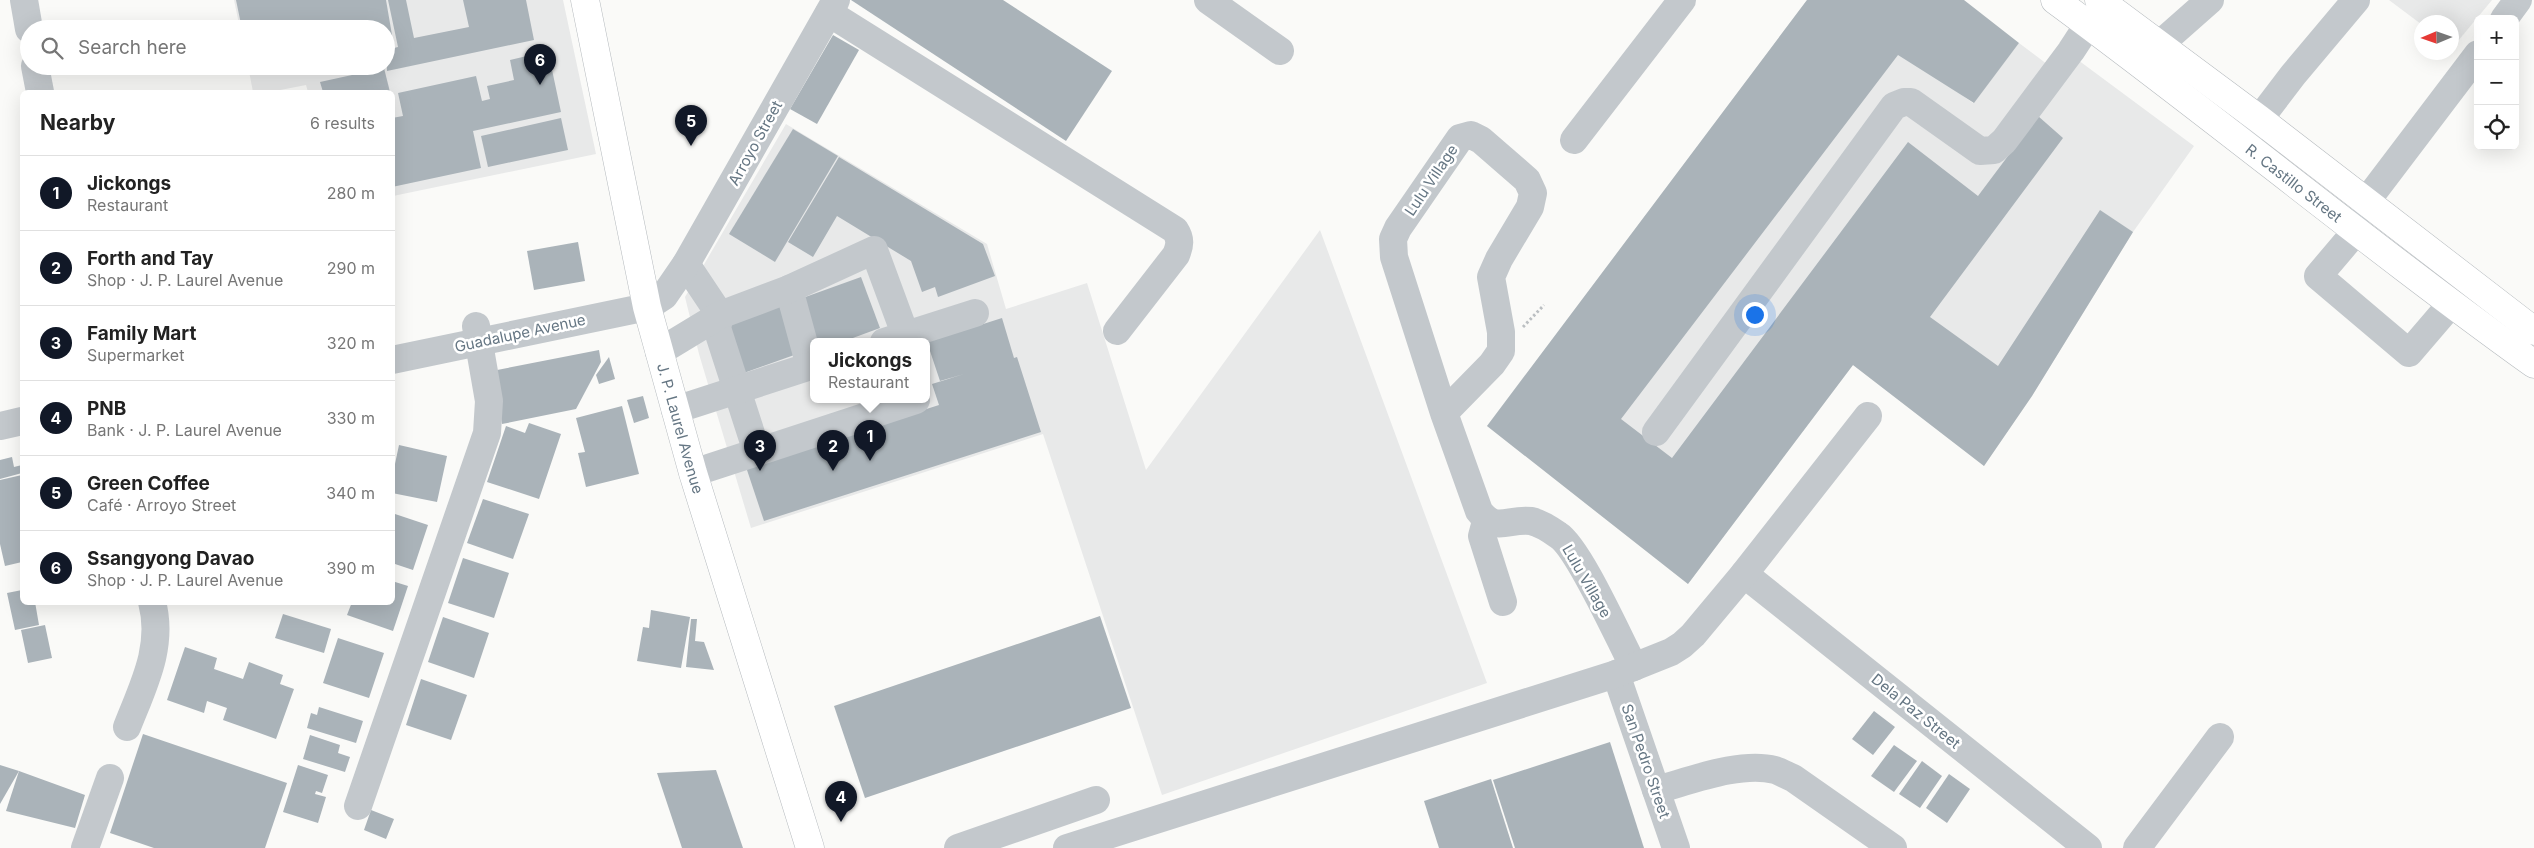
<!DOCTYPE html>
<meta charset="utf-8">
<style>
:root{--surface:#fff;--page:#f2f2f2;--text:#222;--muted:#767676;--line:#e0e0e0;--accent:#111827}
body{margin:0;font-family:Inter,sans-serif;background:var(--page);color:var(--text)}
.controls{position:absolute;right:15px;top:15px;display:grid;overflow:hidden;border-radius:8px;box-shadow:0 5px 20px #0002}
.controls button{width:45px;height:45px;display:grid;place-items:center;padding:0;border:0;border-bottom:1px solid var(--line);background:var(--surface);color:var(--text);font:25px sans-serif}
.compass{position:absolute;left:2414px;top:15px;width:45px;height:45px;border-radius:50%;background:var(--surface);box-shadow:0 5px 20px #0002;rotate:268deg}
.you{position:absolute;left:1754px;top:314px;width:18px;height:18px;margin:-12px;border:4px solid #fff;border-radius:50%;background:#1a73e8;box-shadow:0 0 0 8px #1a73e833}
.badge{display:grid;place-items:center;width:32px;height:32px;border-radius:50%;background:var(--accent);color:#fff;font-size:16px;font-weight:700}
.pin{position:absolute;translate:-50% -41px;filter:drop-shadow(0 1px 2px #0008)}
.pin::after{content:'';position:absolute;top:26px;width:18px;height:15px;background:inherit;clip-path:polygon(0 0,100% 0,50% 100%)}
.popup{position:absolute;left:810px;top:338px;width:120px;height:65px;box-sizing:border-box;display:grid;place-content:center;border-radius:8px;background:var(--surface);filter:drop-shadow(0 1px 4px #0005);font-size:16px;white-space:nowrap;color:var(--muted)}
.popup b{font-size:19px;color:var(--text)}
.popup::after{content:'';position:absolute;left:50%;top:100%;margin-left:-10px;border:10px solid transparent;border-top-color:var(--surface)}
.list{margin:0;padding:0;list-style:none}
h2{display:flex;justify-content:space-between;align-items:center;height:65px;margin:0;padding:0 20px;font-size:21px}
h2 small{font-size:16px;font-weight:400;color:var(--muted)}
.list li{display:grid;grid-template-columns:32px 1fr auto;gap:15px;align-items:center;box-sizing:border-box;height:75px;padding:0 20px;border-top:1px solid var(--line)}
.list b{display:block;font-size:19px;white-space:nowrap}
.list p{margin:0;font-size:16px;white-space:nowrap;color:var(--muted)}
.list em{font-size:16px;font-style:normal;color:var(--muted)}
.icon{flex:none;width:28px;height:28px;fill:none;stroke:currentColor;stroke-width:2;stroke-linecap:round;stroke-linejoin:round}
.map{position:relative;flex:none;width:2534px;height:848px;overflow:hidden}
.search{position:absolute;background:var(--surface);box-shadow:0 5px 20px #0002;left:20px;top:20px;width:375px;height:55px;display:flex;align-items:center;gap:12px;box-sizing:border-box;padding:0 18px;border-radius:28px;color:var(--muted);font-size:19px}
.panel{position:absolute;background:var(--surface);box-shadow:0 5px 20px #0002;left:20px;top:90px;width:375px;height:515px;border-radius:8px}
.map>svg:first-child{display:block}
.built{fill:#e8e9e9;fill-rule:evenodd}
.building{fill:#aab3b9}
.lines{fill:none;stroke-linecap:round;stroke-linejoin:round}
.major-casing{stroke:#b5babe;stroke-width:29}
.path{stroke:#bbbfc2;stroke-width:3;stroke-dasharray:2.5 2.5;stroke-linecap:butt}
.minor{stroke:#c3c8cc;stroke-width:28}
.major{stroke:#fff;stroke-width:28}
.labels{text-anchor:middle;dominant-baseline:central;stroke-width:5;stroke-linejoin:round;paint-order:stroke}
.street-label{font-size:15px;fill:#657683;stroke:#fff}
</style>
<div class="map">
<svg width="2534" height="848" viewBox="0 0 2534 848">
<rect width="100%" height="100%" fill="#fafaf8"/>
<g class="built">
<polygon points="234,0 563,0 596,154 393,196 392,92 308,92 306,85 270,92 253,92 248,66 386,66 386,29 240,29"/>
<polygon points="1807,0 1826,0 1973,103 2019,43 2064,77 2078,60 2194,146 2133,232 2032,396 1984,466 1853,365 1688,584 1487,426"/>
<polygon points="2389,0 2492,0 2453,47 2452,22 2421,24"/>
<path d="M786,124L987,244L1006,309L1087,283L1146,470L1320,230L1487,683L1162,795L1043,434L751,528L699,354L685,297ZM814,342H926V400H814Z"/>
</g>
<g class="building">
<polygon points="236,0 386,0 392,35 386,37 386,29 242,29"/>
<polygon points="388,0 406,0 414,38 469,27 463,0 526,0 534,40 387,71 386,50 398,47"/>
<polygon points="851,0 1003,0 1112,71 1066,141"/>
<polygon points="1807,0 1964,0 2019,43 1974,103 1898,55 1621,419 1672,458 1908,142 1978,196 2038,116 2063,138 1930,317 1998,366 2100,210 2133,232 2032,396 1984,466 1853,365 1688,584 1487,426"/>
<polygon points="833,35 859,50 817,124 790,109"/>
<polygon points="548,51 561,112 473,131 481,168 392,187 392,118 403,116 398,93 476,76 482,101 490,99 487,86 514,80 510,60"/>
<polygon points="384,68 390,92 323,92 320,82"/>
<polygon points="561,118 568,150 488,167 481,136"/>
<polygon points="793,129 838,156 775,262 729,234"/>
<polygon points="839,157 983,244 995,276 938,297 935,287 922,292 911,261 837,216 813,257 788,242"/>
<polygon points="578,242 585,281 534,290 527,251"/>
<polygon points="861,277 880,328 842,342 813,342 797,300"/>
<polygon points="778,302 797,354 741,374 723,322"/>
<polygon points="1002,318 1014,358 1017,357 1041,432 764,521 746,467 939,405 932,384 964,374 940,381 927,342"/>
<polygon points="599,350 601,362 576,409 502,424 492,371"/>
<polygon points="609,357 615,379 599,384 596,375"/>
<polygon points="643,396 649,418 634,423 627,400"/>
<polygon points="622,406 639,474 586,487 578,453 585,452 576,418"/>
<polygon points="529,423 561,434 539,499 487,482 506,426 525,433"/>
<polygon points="399,445 447,456 437,502 392,493 392,478"/>
<polygon points="12,457 14,467 22,465 22,473 0,479 0,460"/>
<polygon points="22,475 22,562 5,566 0,544 0,480"/>
<polygon points="483,499 529,514 513,559 467,543"/>
<polygon points="392,513 428,525 413,570 392,563"/>
<polygon points="463,558 509,573 494,618 448,603"/>
<polygon points="392,581 408,586 393,631 347,615 352,602 392,602"/>
<polygon points="22,590 22,602 35,602 39,625 15,630 7,593"/>
<polygon points="651,610 690,617 681,668 637,661 643,627 649,628"/>
<polygon points="283,614 331,629 324,653 275,638"/>
<polygon points="1100,616 1131,708 865,798 834,706"/>
<polygon points="443,617 489,633 474,678 428,662"/>
<polygon points="691,619 697,619 695,641 704,642 714,670 686,667"/>
<polygon points="45,625 52,658 28,663 21,630"/>
<polygon points="338,638 384,653 369,698 323,683"/>
<polygon points="185,647 217,658 214,669 243,679 249,662 283,675 280,684 294,689 276,739 223,720 227,708 207,701 204,713 167,700"/>
<polygon points="421,679 467,695 451,740 406,725"/>
<polygon points="319,707 363,721 356,743 307,728 311,713 317,715"/>
<polygon points="1874,711 1895,727 1873,755 1852,739"/>
<polygon points="143,734 287,783 265,848 154,848 110,833"/>
<polygon points="310,735 340,745 338,753 350,757 345,772 303,759"/>
<polygon points="1610,742 1644,848 1515,848 1493,780"/>
<polygon points="1894,745 1917,761 1894,792 1871,776"/>
<polygon points="1922,761 1942,776 1920,808 1899,794"/>
<polygon points="0,765 19,771 0,804"/>
<polygon points="298,765 328,775 322,793 316,791 315,794 326,797 318,823 283,812"/>
<polygon points="716,770 743,848 682,848 657,773"/>
<polygon points="19,771 85,795 75,828 6,811"/>
<polygon points="1949,774 1970,789 1947,823 1926,808"/>
<polygon points="1491,779 1513,848 1439,848 1424,801"/>
<polygon points="371,810 394,819 386,839 364,830"/>
</g>
<g class="lines">
<defs>
<g id="major">
<path id="s1" d="M585,0L647,307L693,473L810,848"/>
<path id="s2" d="M2055,0C2217,119 2371,247 2534,364"/>
<polyline points="2099,0 2259,119 2534,331"/>
</g>
</defs>
<use href="#major" class="major-casing"/>
<polyline class="path" points="1523,327 1544,305"/>
<g class="minor">
<polyline points="24,0 29,29"/>
<polyline points="1208,0 1280,51"/>
<path d="M829,13L1175,230C1181,239 1180,245 1176,255L1117,331"/>
<polyline points="2504,19 2518,0"/>
<polyline points="2142,60 2210,0"/>
<polyline points="35,66 40,92"/>
<polyline points="1574,140 1682,0"/>
<polyline points="2242,142 2293,75 2356,0"/>
<polyline points="2365,203 2478,54"/>
<polyline points="2357,230 2318,276 2409,353 2451,304"/>
<polyline points="686,264 720,315 717,328 757,452"/>
<polyline points="789,289 810,366"/>
<polyline points="884,342 975,313"/>
<polyline points="659,352 720,315 789,289 874,250 908,342"/>
<polyline points="392,360 647,307 664,296 686,264 836,0"/>
<polyline points="675,410 814,365"/>
<path d="M1444,413L1492,364L1501,351V332L1491,277L1499,259L1530,207L1533,193L1527,180L1481,140L1471,135L1460,138L1398,228L1393,239L1394,257L1444,413L1479,511C1496,534 1508,518 1531,521C1540,523 1551,530 1558,535C1579,548 1620,641 1634,667"/>
<polyline points="0,426 22,421"/>
<polyline points="1656,432 1894,106 1904,102 1911,102 1980,151 1994,150 2004,141 2071,51 2101,5"/>
<polyline points="693,473 916,400"/>
<polyline points="1486,521 1482,536 1503,602"/>
<polyline points="1744,574 2088,848"/>
<polyline points="1616,674 1676,848"/>
<path d="M127,727C143,686 164,647 152,602"/>
<path d="M1656,790C1690,781 1740,761 1775,770C1781,772 1788,776 1793,778L1893,848"/>
<polyline points="358,806 487,433 489,401 476,326"/>
<polyline points="85,848 110,778"/>
<polyline points="958,848 1096,800"/>
<polyline points="1067,848 1616,674 1671,652 1682,645 1693,635 1744,574 1868,416"/>
<polyline points="2137,848 2220,737"/>
</g>
<use href="#major" class="major"/>
</g>
<g class="labels">
<g class="street-label">
<text transform="translate(755 143) rotate(-61)">Arroyo Street</text>
<text transform="translate(1431 180) rotate(-56)">Lulu Village</text>
<text stroke="none"><textPath href="#s2" startOffset="301">R. Castillo Street</textPath></text>
<text transform="translate(520 333) rotate(-12)">Guadalupe Avenue</text>
<text stroke="none"><textPath href="#s1" startOffset="439">J. P. Laurel Avenue</textPath></text>
<text transform="translate(1587 581) rotate(60)">Lulu Village</text>
<text transform="translate(1916 711) rotate(39)">Dela Paz Street</text>
<text transform="translate(1646 761) rotate(71)">San Pedro Street</text>
</g>
</g>
</svg>
<div class="controls">
<button>+</button>
<button>−</button>
<button><svg class="icon" aria-label="locate" viewBox="0 0 24 24"><circle cx="12" cy="12" r="6"/><path d="M12 2v4M12 18v4M2 12h4M18 12h4"/></svg></button>
</div>
<svg class="compass" viewBox="-18 -18 36 36"><path d="M0-13l5 13h-10z" fill="#e53935"/><path d="M0 13l5-13h-10z" fill="#767676"/></svg>
<div class="you"></div>
<div class="pin badge" style="left:870px;top:461px">1</div>
<div class="popup"><b>Jickongs</b>Restaurant</div>
<div class="pin badge" style="left:833px;top:471px">2</div>
<div class="pin badge" style="left:760px;top:471px">3</div>
<div class="pin badge" style="left:841px;top:822px">4</div>
<div class="pin badge" style="left:691px;top:146px">5</div>
<div class="pin badge" style="left:540px;top:85px">6</div>
<div class="search"><svg class="icon" aria-label="search" viewBox="0 0 24 24"><circle cx="10" cy="10" r="6"/><path d="M15 15l6 6"/></svg>Search here</div>
<section class="panel">
<h2>Nearby<small>6 results</small></h2>
<ul class="list">
<li><span class="badge">1</span><div><b>Jickongs</b><p>Restaurant</p></div><em>280 m</em></li>
<li><span class="badge">2</span><div><b>Forth and Tay</b><p>Shop · J. P. Laurel Avenue</p></div><em>290 m</em></li>
<li><span class="badge">3</span><div><b>Family Mart</b><p>Supermarket</p></div><em>320 m</em></li>
<li><span class="badge">4</span><div><b>PNB</b><p>Bank · J. P. Laurel Avenue</p></div><em>330 m</em></li>
<li><span class="badge">5</span><div><b>Green Coffee</b><p>Café · Arroyo Street</p></div><em>340 m</em></li>
<li><span class="badge">6</span><div><b>Ssangyong Davao</b><p>Shop · J. P. Laurel Avenue</p></div><em>390 m</em></li>
</ul>
</section>
</div>
